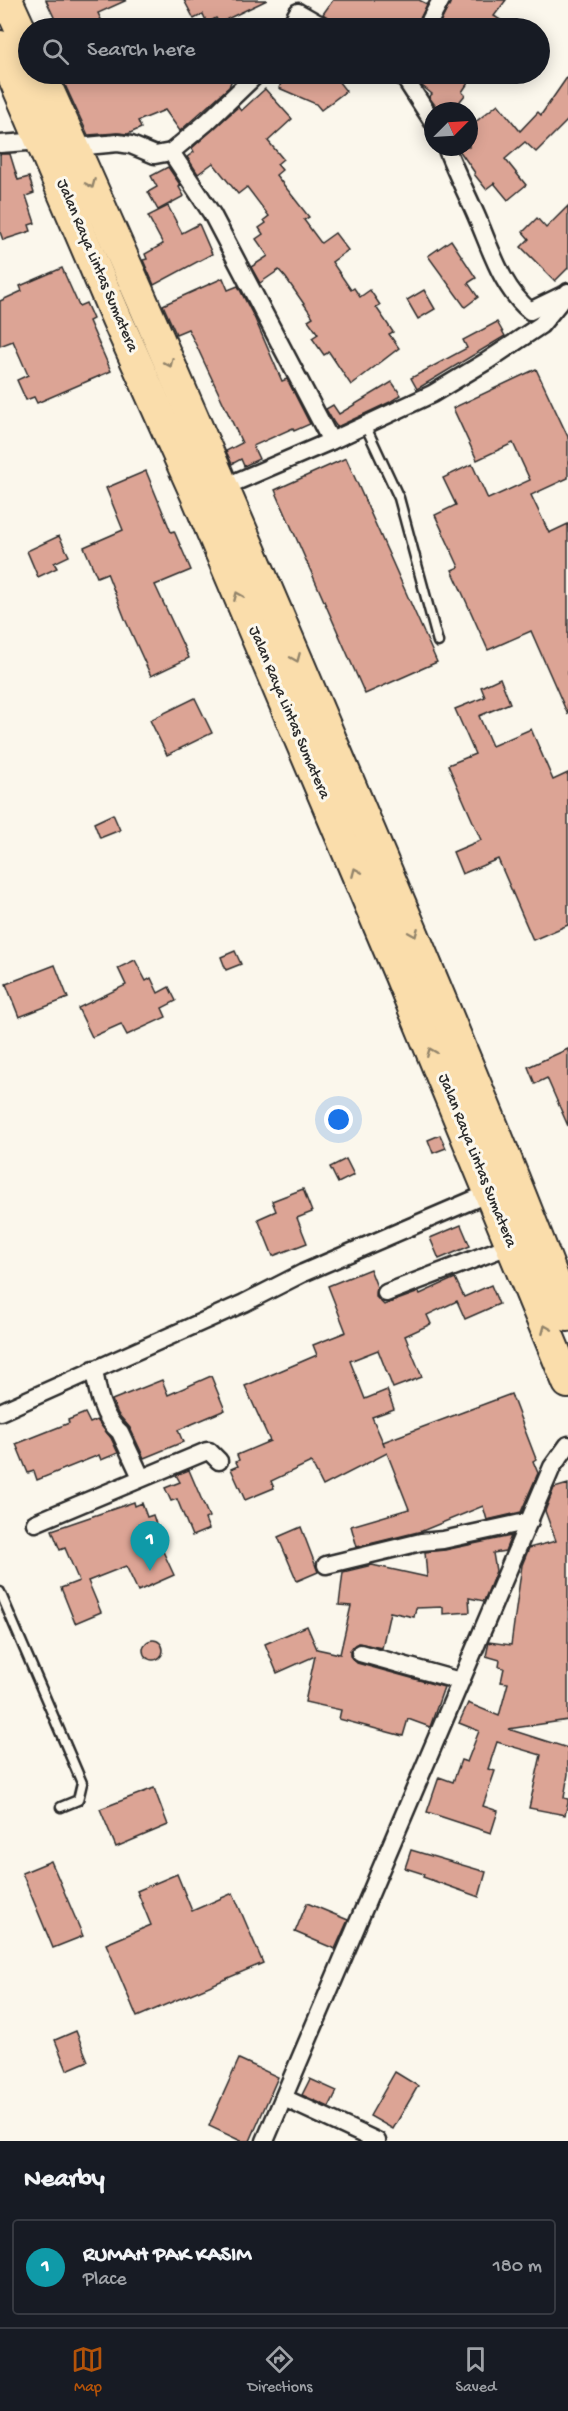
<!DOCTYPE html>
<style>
:root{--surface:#171b24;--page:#20242c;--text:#f1f3f6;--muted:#9ea1a6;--line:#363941;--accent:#b45309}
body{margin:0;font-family:"Gochi Hand",sans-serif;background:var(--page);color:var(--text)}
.compass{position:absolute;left:424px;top:102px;width:54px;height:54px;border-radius:50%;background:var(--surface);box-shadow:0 3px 15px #0003;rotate:66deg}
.you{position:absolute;left:339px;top:1120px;width:21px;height:21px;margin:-15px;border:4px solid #fff;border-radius:50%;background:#1a73e8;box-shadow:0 0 0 9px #1a73e833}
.badge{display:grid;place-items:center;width:39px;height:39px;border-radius:50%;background:var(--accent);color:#fff;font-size:20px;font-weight:700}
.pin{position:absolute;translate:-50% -50px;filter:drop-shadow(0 2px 3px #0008)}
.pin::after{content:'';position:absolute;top:32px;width:21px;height:18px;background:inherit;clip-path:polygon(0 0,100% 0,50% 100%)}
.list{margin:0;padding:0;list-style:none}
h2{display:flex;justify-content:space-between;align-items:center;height:78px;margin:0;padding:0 24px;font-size:26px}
h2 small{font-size:20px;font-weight:400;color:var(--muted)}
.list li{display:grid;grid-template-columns:39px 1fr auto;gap:18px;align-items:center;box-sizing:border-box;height:96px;margin:0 12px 12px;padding:0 12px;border:2px solid var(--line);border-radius:6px}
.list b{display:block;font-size:22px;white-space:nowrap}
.list p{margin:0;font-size:20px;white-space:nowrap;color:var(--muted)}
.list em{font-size:20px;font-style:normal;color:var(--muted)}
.icon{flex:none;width:33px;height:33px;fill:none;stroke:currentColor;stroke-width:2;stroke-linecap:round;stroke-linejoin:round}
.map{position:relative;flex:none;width:568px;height:2141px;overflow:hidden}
.search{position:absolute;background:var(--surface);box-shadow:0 3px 15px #0003;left:18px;right:18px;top:18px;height:66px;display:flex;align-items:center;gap:15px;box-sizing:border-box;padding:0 21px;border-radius:33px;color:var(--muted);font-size:22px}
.sheet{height:186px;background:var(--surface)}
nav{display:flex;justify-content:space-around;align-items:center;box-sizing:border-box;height:84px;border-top:2px solid var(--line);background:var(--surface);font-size:16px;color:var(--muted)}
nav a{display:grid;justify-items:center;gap:3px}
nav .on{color:var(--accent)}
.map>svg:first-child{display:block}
.building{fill:#dca495;stroke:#2b2b2b;stroke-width:1.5}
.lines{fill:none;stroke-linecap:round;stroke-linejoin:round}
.lane-casing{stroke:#2b2b2b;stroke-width:13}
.street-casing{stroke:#2b2b2b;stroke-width:21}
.highway-casing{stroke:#2b2b2b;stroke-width:34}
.lane{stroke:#fbf7ec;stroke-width:8}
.street{stroke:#fbf7ec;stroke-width:16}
.highway{stroke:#faddab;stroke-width:30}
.oneway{stroke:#92846b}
.labels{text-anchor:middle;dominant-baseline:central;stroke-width:6;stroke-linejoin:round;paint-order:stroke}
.street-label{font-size:16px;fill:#2b2b2b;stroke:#fbf7ec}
</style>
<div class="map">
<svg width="568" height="2141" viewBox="0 0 568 2141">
<rect width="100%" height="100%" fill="#fbf7ec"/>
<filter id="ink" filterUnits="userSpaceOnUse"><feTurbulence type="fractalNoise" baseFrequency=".0167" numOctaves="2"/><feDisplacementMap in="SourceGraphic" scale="12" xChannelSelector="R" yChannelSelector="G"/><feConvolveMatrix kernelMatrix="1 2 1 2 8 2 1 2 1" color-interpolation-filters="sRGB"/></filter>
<g filter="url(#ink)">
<g class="building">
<polygon points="46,0 127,0 98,13 105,28 59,28"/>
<polygon points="184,0 267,0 219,23 216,18 207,23 203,14 194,19"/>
<polygon points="333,0 419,0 427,4 416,28 336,28 335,22 323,14"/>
<polygon points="451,0 506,0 494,16 513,28 438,28"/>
<polygon points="60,74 234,74 229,87 180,131 165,110 138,121 141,128 128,134 117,133 88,135"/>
<polygon points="285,74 314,74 330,81 335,77 346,91 321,110 316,104 279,88"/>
<polygon points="430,74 474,74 462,92 465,95 452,111 440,111 437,108 429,97 432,94 421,85"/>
<polygon points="568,76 568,120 536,152 525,142 505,159 526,185 508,200 494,183 486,189 474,174 475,173 457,147 469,147 469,127 498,104 520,131 538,112 541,115"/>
<polygon points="265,89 292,119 268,141 283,159 277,164 282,170 276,175 309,217 304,220 321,243 335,233 348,250 332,262 351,290 354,288 360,297 370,290 380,305 376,307 393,332 389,334 399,348 351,385 329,352 324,355 312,338 318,334 308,320 313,317 286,278 279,270 260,283 251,267 268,256 256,239 263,234 259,228 266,223 264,220 269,216 247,187 238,194 213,163 198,174 187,157 194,152 192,148 238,107 241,111"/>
<polygon points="0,154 10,154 18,180 29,177 34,193 26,196 35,223 29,225 31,231 3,240 0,232"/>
<polygon points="168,167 181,186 179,187 184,196 158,210 148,192 157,187 151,176"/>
<polygon points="168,206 182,233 199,224 212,254 154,285 143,260 147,259 145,254 163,244 148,216"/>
<polygon points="568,206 568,268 555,281 521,247 529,239 523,232 537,218 546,228"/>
<polygon points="451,240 476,278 468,283 478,297 465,307 428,256"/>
<polygon points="62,268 79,306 86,303 93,319 89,321 111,371 37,403 34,397 26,400 17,380 28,375 13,341 0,346 0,301 22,291 20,286"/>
<polygon points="223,278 228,290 238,286 255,319 282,381 287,379 310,424 294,431 293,428 253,446 259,459 244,466 241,459 232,464 226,451 242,443 197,347 188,329 176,334 163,305"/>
<polygon points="424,290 435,309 418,319 407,300"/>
<polygon points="497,322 505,336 417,389 411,378 467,348 463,340"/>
<polygon points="536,369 568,437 568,478 531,495 549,533 568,524 568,715 531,631 488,650 452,570 459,567 435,515 456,505 443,478 472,464 488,499 530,480 513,443 477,460 453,408"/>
<polygon points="392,382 401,395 390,402 337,427 334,423 326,409 333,405 339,414"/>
<polygon points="346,458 437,662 365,694 275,490"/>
<polygon points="146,471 171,532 174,531 191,570 155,585 189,658 151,676 125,619 107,573 97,577 84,547 123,530 106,488"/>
<polygon points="59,536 69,556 54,563 57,568 38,577 27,551"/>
<polygon points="500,678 510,703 479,716 492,746 531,729 553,780 568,773 568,925 533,940 498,859 462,874 453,852 481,840 448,765 475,754 455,709 485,697 481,687"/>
<polygon points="195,698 212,733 167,755 150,720"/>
<polygon points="113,814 120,830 100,838 94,823"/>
<polygon points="235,951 241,964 226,970 221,957"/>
<polygon points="135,960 146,981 151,978 158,993 169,987 176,1001 162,1008 166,1017 127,1035 121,1024 92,1037 78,1008 126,985 118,968"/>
<polygon points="55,965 68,998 19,1017 6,984"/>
<polygon points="568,1049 568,1126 547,1078 535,1084 528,1067"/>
<polygon points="440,1135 446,1148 433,1153 428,1140"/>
<polygon points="346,1159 354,1175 338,1183 330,1167"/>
<polygon points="303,1189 312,1212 297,1218 307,1243 273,1256 258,1219 276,1211 272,1201"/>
<polygon points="461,1225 470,1246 439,1259 430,1238"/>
<polygon points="370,1269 377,1287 376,1297 384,1305 419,1292 420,1294 455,1278 464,1297 491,1285 499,1304 465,1319 457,1301 427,1315 431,1324 405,1336 422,1377 393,1388 378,1350 350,1361 365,1399 387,1390 394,1409 372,1417 385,1447 383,1442 511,1394 536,1459 533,1461 538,1473 521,1512 487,1520 483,1506 422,1531 357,1547 351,1526 409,1509 387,1453 323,1486 311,1462 271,1481 274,1488 245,1500 231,1469 238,1466 236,1462 239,1460 237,1455 270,1441 245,1386 317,1355 313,1345 346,1332 328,1286"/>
<polygon points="211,1376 225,1410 178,1430 183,1442 144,1458 130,1428 118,1414 112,1400 162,1380 168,1395"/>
<polygon points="85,1413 90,1423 97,1420 111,1438 118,1453 101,1460 99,1455 37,1480 34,1471 28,1473 16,1444 69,1423 68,1420"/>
<polygon points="189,1470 209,1517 205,1519 209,1529 192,1536 177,1499 171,1501 165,1488 180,1482 176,1475"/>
<polygon points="568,1484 568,1720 508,1729 568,1748 568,1774 564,1798 568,1799 568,1803 565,1815 529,1808 541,1755 497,1742 488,1769 495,1771 483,1806 498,1811 491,1833 427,1812 439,1777 453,1782 461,1760 467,1762 479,1731 459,1723 468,1703 499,1716 508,1683 501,1682 504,1668 499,1667 500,1660 486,1656 489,1642 511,1645 522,1565 529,1548 556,1541 545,1511 554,1488"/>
<polygon points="134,1502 135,1506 142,1503 147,1517 153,1515 158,1530 154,1532 174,1575 138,1591 126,1566 88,1581 101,1612 75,1623 61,1588 79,1581 65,1548 60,1550 52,1530"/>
<polygon points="301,1527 318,1572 297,1581 278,1537"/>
<polygon points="511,1536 505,1551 493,1553 496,1571 484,1601 469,1598 470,1612 443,1614 443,1607 416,1608 414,1617 390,1612 382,1648 358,1643 350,1650 350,1656 357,1663 444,1687 430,1727 408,1719 403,1736 339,1719 341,1710 305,1702 315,1656 277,1673 265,1644 307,1626 317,1649 340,1654 351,1606 339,1605 343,1572 372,1565 427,1577 425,1552 445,1550"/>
<circle cx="153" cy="1650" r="10"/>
<polygon points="154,1788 168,1825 116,1847 100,1809"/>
<polygon points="411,1850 486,1872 479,1897 423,1877 424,1874 405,1868"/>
<polygon points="51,1861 83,1936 53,1948 22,1873"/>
<polygon points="177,1874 192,1911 233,1893 263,1963 137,2017 106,1944 151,1925 137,1891"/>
<polygon points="307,1903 348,1920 335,1949 295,1932"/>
<polygon points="76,2031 88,2061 67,2070 55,2040"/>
<polygon points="239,2059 278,2077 250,2141 241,2141 209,2126"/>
<polygon points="395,2072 418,2086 393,2129 370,2116"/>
<polygon points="310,2079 337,2091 329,2107 302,2095"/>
</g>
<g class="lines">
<defs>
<g id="lane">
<polyline points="365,425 399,498 438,642"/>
<polyline points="0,1592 82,1783 78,1800 61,1807"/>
</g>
<g id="street">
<polyline points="289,28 298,12 326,28"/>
<polyline points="426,28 441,0"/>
<polyline points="257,74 207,122 171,152 212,214 331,441"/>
<polyline points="402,74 433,122"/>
<polyline points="0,144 42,141"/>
<polyline points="76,147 118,143 131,145 155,155 171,152"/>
<path d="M446,147C455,171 466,192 476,215C491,249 501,287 530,311L561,296"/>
<polyline points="217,490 331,441 432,394 487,361 541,325 568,292"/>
<polyline points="386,1293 511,1245"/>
<path d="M94,1369C97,1390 102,1418 120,1432L141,1477"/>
<polyline points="0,1412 244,1303 303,1273 496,1190"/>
<polyline points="35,1523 207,1451 209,1451 219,1461"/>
<polyline points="326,1565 421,1542 443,1540 530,1521"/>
<polyline points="360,1653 460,1681"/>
<polyline points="284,2098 377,2141"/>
<polyline points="265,2141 552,1467 568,1445"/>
</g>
<g id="highway">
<polyline points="7,0 28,46"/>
<polyline points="0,46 117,319 197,497 400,976 568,1383"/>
<path d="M41,74C130,269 215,467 299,664C391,881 484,1097 568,1316"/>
</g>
</defs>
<use href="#lane" class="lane-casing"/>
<use href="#street" class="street-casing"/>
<use href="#highway" class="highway-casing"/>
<use href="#lane" class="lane"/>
<use href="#street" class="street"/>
<use href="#highway" class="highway"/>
</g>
<defs><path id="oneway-chevron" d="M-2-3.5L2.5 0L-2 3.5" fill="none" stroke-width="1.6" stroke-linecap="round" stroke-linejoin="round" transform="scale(1.5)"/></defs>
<g class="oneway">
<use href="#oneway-chevron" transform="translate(91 184) rotate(67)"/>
<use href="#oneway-chevron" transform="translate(169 363) rotate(66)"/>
<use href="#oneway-chevron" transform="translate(238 596) rotate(-113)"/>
<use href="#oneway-chevron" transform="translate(296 658) rotate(67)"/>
<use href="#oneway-chevron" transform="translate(356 872) rotate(-113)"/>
<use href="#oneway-chevron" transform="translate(414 933) rotate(67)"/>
<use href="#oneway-chevron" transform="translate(431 1052) rotate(-112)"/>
<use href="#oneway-chevron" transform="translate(546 1329) rotate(-113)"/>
</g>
</g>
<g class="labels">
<g class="street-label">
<text transform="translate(96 266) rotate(67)">Jalan Raya Lintas Sumatera</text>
<text transform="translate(288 713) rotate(67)">Jalan Raya Lintas Sumatera</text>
<text transform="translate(476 1161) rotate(68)">Jalan Raya Lintas Sumatera</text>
</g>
</g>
</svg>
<svg class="compass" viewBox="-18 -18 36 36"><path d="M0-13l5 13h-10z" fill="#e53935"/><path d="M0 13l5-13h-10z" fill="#9ea1a6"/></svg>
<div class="you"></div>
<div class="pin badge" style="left:150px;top:1571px;background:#0f9aa8">1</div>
<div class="search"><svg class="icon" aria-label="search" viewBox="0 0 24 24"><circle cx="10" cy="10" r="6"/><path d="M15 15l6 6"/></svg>Search here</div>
</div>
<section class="sheet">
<h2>Nearby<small></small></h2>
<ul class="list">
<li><span class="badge" style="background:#0f9aa8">1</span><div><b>RUMAH PAK KASIM</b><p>Place</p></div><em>180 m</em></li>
</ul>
</section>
<nav>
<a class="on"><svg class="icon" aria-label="map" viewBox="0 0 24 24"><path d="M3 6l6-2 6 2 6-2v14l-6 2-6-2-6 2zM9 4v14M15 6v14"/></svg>Map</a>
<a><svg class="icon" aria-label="directions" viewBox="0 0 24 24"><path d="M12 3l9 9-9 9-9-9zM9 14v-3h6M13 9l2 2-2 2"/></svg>Directions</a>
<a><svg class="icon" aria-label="saved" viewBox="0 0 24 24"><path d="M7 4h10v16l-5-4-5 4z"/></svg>Saved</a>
</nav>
